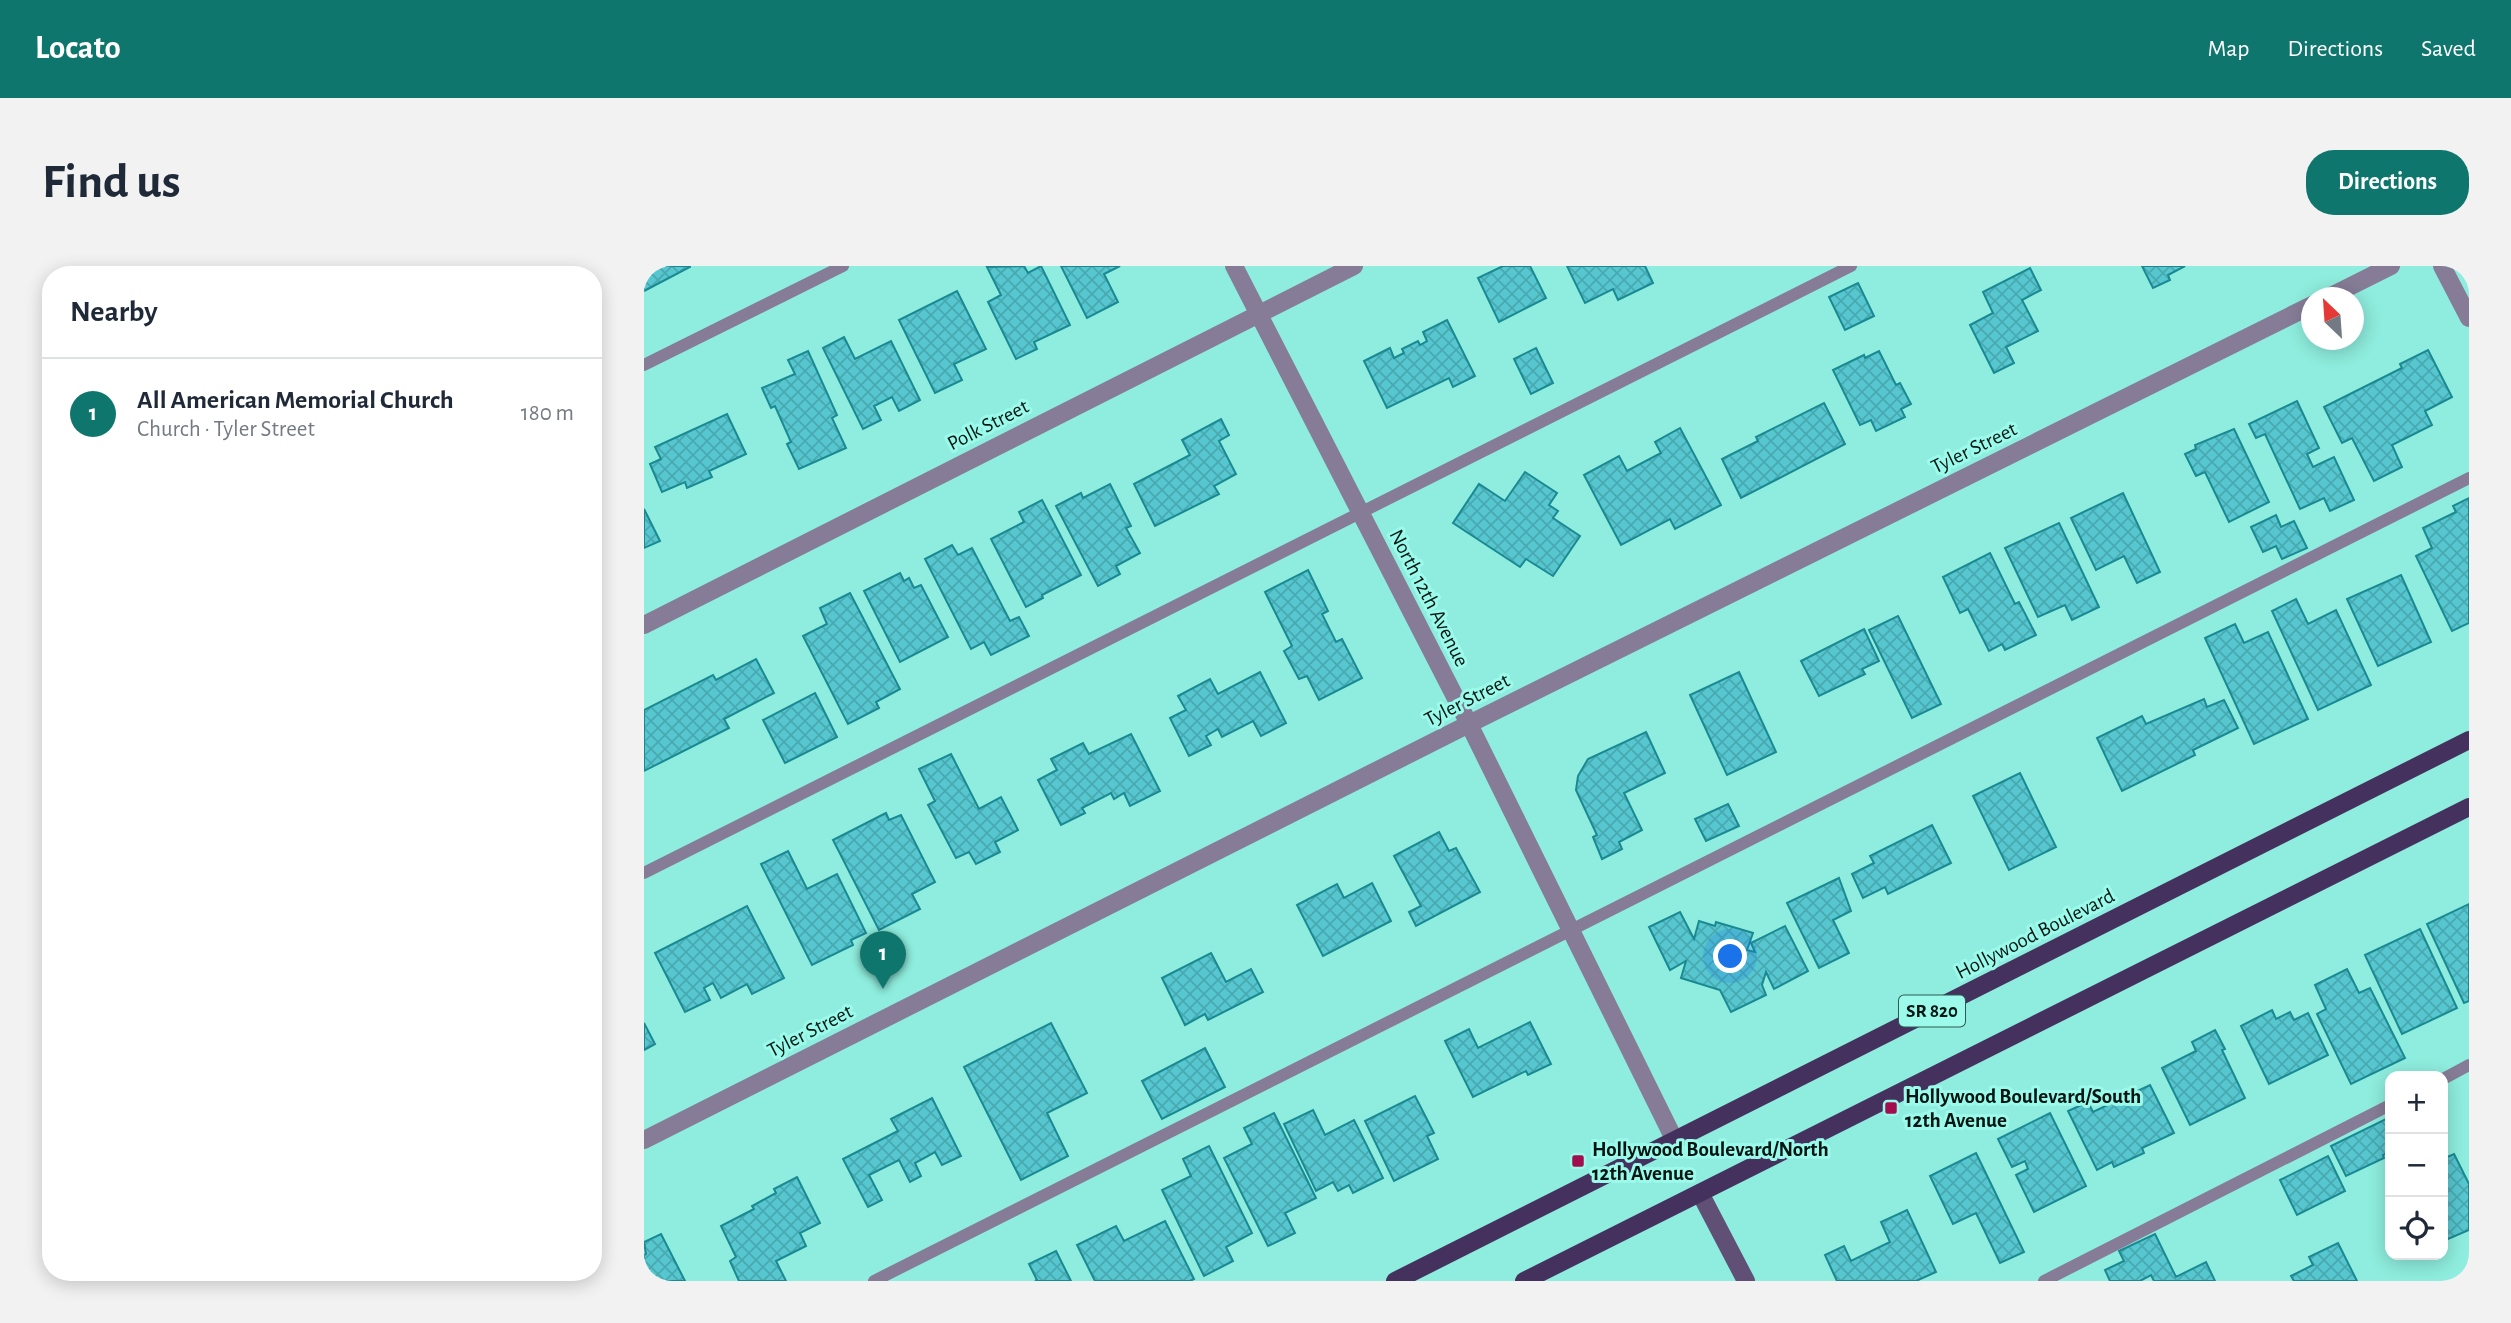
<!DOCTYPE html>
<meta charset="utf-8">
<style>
:root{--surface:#fff;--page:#f2f2f3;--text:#1f2937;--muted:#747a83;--line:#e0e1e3;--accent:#0f766e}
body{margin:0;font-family:"Alegreya Sans",sans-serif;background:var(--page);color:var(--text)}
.controls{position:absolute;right:21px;bottom:21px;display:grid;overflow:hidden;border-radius:14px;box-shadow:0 4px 18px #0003}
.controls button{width:63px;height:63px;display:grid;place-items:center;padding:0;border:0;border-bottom:2px solid var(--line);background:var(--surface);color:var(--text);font:35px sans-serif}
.compass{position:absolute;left:1657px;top:21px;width:63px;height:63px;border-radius:50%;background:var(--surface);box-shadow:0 4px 18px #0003;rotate:335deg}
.you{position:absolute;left:1087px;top:691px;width:24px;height:24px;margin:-18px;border:5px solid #fff;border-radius:50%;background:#1a73e8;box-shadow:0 0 0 10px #1a73e833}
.badge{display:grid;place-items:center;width:46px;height:46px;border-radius:50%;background:var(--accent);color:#fff;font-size:23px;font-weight:700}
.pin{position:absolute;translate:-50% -58px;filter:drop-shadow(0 2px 4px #0008)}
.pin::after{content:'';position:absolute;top:37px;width:24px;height:21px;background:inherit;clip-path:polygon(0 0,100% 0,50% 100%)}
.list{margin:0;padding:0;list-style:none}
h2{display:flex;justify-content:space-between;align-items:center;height:91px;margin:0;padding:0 28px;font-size:30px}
h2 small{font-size:23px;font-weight:400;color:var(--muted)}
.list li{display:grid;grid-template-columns:46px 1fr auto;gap:21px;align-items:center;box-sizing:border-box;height:112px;padding:0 28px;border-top:2px solid var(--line)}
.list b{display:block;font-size:26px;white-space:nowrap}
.list p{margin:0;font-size:23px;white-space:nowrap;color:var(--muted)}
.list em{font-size:23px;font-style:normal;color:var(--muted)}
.icon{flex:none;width:38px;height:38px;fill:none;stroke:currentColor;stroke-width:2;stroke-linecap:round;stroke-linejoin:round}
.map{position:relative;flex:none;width:1825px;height:1015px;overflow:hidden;border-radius:28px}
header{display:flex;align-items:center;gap:42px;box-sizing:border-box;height:98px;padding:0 35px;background:var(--accent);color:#fff}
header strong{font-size:33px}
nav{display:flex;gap:38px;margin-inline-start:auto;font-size:24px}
.intro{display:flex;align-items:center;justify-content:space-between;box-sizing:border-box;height:168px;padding:0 42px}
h1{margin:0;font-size:49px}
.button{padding:18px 32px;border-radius:28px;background:var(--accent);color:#fff;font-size:24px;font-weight:700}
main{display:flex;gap:42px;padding:0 42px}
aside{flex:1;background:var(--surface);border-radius:28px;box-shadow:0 4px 18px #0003}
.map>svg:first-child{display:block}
.building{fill:url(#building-cross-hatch);stroke:#1a8992;stroke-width:2}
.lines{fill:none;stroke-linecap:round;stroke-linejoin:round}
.lane{stroke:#867c97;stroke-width:12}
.street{stroke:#867c97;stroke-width:18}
.secondary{stroke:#605076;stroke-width:18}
.primary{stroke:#45315e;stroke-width:18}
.poi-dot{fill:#a20d50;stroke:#9cfaeb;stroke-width:2.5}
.labels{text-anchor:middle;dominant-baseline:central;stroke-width:6;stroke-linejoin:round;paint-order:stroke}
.shield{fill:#9cfaeb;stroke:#2f5a53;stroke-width:2}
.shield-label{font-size:19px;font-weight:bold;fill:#001612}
.street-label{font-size:21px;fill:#001612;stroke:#9cfaeb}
.poi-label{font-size:21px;font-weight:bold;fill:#001612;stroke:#9cfaeb;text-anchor:start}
</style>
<header>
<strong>Locato</strong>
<nav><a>Map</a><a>Directions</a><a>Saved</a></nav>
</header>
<div class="intro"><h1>Find us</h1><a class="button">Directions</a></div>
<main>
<aside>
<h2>Nearby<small></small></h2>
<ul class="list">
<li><span class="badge">1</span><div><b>All American Memorial Church</b><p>Church · Tyler Street</p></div><em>180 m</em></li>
</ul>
</aside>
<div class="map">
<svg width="1825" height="1015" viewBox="0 0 1825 1015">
<defs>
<pattern id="building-cross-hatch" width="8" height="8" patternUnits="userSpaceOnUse" patternTransform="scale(1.75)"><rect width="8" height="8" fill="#56c6cf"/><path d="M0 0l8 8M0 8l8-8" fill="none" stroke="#49a9b1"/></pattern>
</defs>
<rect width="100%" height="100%" fill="#8eedde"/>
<g class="building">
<polygon points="0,0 46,0 46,1 0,25"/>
<polygon points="380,0 384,7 397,0 426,59 390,76 393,83 372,93 344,36 357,29 343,1"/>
<polygon points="417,0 476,0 460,8 474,36 443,52"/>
<polygon points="859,0 886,0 902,32 855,56 834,12"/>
<polygon points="923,0 1001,0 1009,17 974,34 969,23 941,37"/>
<polygon points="1498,0 1541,0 1524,9 1526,14 1509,22"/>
<polygon points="1386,2 1397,24 1378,34 1394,65 1362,81 1370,97 1350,107 1326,59 1349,47 1339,26"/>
<polygon points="1214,17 1230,50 1201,64 1185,31"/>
<polygon points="313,25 342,83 310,98 318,114 291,127 255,54"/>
<polygon points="803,54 831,110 809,121 805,112 743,142 720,95 746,82 750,92 760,87 758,83 774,75 776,79 783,75 779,66"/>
<polygon points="200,71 211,93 247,75 276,134 255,145 248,131 230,140 237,154 219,163 179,82"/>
<polygon points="892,82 909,117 887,128 870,93"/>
<polygon points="1784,84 1808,131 1781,145 1788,159 1748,179 1758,201 1730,215 1708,172 1698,177 1680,141 1758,102 1756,98"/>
<polygon points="164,85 193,149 188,152 202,182 155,203 143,178 147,176 131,140 127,142 118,122 151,108 144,94"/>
<polygon points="1235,85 1252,119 1256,117 1267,138 1257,143 1261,151 1232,165 1227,154 1216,159 1189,104 1220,89 1221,92"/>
<polygon points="1653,135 1675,182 1663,188 1669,201 1690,191 1710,234 1686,245 1680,232 1656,243 1621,168 1612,172 1605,158"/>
<polygon points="1180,137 1201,178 1097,232 1078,193 1114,175 1112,171"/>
<polygon points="83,148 102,188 65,205 68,211 43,222 41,216 18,226 6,198 17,193 11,181"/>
<polygon points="577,153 585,169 575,175 592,208 570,220 575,228 511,260 490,218 546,189 538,174"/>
<polygon points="1036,162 1077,239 1031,263 1026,253 977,279 940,209 975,190 983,205 1017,187 1011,176"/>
<polygon points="1590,163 1625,236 1585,256 1561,206 1552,210 1541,188 1552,183 1551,179"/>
<polygon points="881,206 913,227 905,239 914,245 909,252 936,270 909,310 882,293 876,301 809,257 835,218 861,235"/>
<polygon points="466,218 487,260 482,262 496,287 472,300 476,308 454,320 412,240 437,227 439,232"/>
<polygon points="1479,227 1516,306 1493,317 1480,290 1452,304 1427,252"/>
<polygon points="1825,232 1825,357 1808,365 1772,290 1788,282 1779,262 1812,246 1809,240"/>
<polygon points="398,234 437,309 398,329 399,332 382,341 347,273 380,256 375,246"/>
<polygon points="0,243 16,275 0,282"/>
<polygon points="1632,249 1637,261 1650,255 1663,282 1638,293 1632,280 1619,286 1607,261"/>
<polygon points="1415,257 1455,341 1428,354 1421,339 1394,351 1361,282"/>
<polygon points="308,279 314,289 328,282 366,355 375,351 385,370 347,389 340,376 327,383 281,293"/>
<polygon points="1346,287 1371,338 1375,336 1392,369 1361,384 1358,378 1345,385 1324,343 1316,347 1299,311"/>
<polygon points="664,304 684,345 678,348 692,376 698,373 718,412 675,434 663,410 655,413 640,385 648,380 621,326"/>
<polygon points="256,307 260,315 265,312 270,322 277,319 304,371 256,396 220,325"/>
<polygon points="1757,309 1787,376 1734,400 1703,333"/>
<polygon points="206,327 256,423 232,436 235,442 204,458 159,370 183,358 176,342"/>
<polygon points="1652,333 1664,358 1692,344 1727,419 1674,444 1628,345"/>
<polygon points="1254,350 1297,438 1268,452 1225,364"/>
<polygon points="1591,358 1600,377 1624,366 1664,453 1610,478 1561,372"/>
<polygon points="1220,363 1235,395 1218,403 1221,408 1175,430 1157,395"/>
<polygon points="112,393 130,427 80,453 85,462 0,505 0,444 69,409 72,414"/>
<polygon points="616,406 642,457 617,470 609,455 578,471 574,463 562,470 567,479 545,490 526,452 542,444 534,430 566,413 574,428"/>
<polygon points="1095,406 1132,486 1083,509 1046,429"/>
<polygon points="171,427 193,471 141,497 119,454"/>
<polygon points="1560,433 1563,441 1580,434 1594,462 1549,484 1551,489 1478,525 1453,472 1498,450 1502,458"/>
<polygon points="1002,466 1021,507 980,527 998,564 975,576 978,583 958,593 949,571 953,569 932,524 934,510 944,493"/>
<polygon points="487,468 516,525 486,540 480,527 470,533 467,527 438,542 441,547 417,559 394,514 413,504 407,493 439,477 445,488"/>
<polygon points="307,488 335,543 357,531 374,564 351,576 356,586 332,598 325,586 312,592 284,539 291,535 275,503"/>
<polygon points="1376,507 1412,581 1365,604 1329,530"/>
<polygon points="1084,538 1095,560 1062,575 1051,553"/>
<polygon points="242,547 245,554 257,549 291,616 268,628 276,643 235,664 189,574"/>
<polygon points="1288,559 1307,597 1244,628 1241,621 1219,632 1208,608 1230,597 1226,590"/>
<polygon points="795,566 805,585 812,582 836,626 772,660 765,646 777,640 750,590"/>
<polygon points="144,585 163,623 193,608 222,667 207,674 209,679 168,699 117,598"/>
<polygon points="1195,612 1207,645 1189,654 1205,687 1175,702 1143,637"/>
<polygon points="728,617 747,655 679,690 653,639 693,618 700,632"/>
<polygon points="1825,638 1825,735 1820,737 1783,658"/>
<polygon points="103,640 140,712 108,728 103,718 77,732 69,717 60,722 66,734 41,746 11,687"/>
<polygon points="1036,646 1050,673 1055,655 1071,660 1072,656 1109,667 1103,684 1111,686 1107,677 1141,660 1164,705 1130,723 1122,706 1118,719 1122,729 1087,746 1076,724 1037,712 1042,695 1026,704 1005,661"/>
<polygon points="1776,663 1813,742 1758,768 1721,689"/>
<polygon points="567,687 582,716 607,703 619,726 564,754 561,748 541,759 518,712"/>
<polygon points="1703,703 1715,727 1726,722 1761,792 1707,818 1673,748 1682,743 1671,719"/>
<polygon points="1628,744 1632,753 1646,746 1650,754 1664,747 1684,789 1625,818 1597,760"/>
<polygon points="886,756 907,798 884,809 882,805 829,831 801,775 825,763 834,782"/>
<polygon points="0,757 11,778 0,784"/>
<polygon points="407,757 443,827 403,847 424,890 377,914 320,801"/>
<polygon points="1571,764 1581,783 1578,784 1601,832 1546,859 1518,802 1552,785 1548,776"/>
<polygon points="561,782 581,821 518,853 498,815"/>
<polygon points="1506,819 1530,867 1498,882 1500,887 1470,901 1468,896 1453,904 1424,845 1444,836 1449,846"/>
<polygon points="771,830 790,867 783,870 794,893 750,915 721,855"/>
<polygon points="288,832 317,890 298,899 291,886 271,897 277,910 266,916 255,894 225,909 238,934 224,941 199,893 254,865 247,853"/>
<polygon points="669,844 681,869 710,854 739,912 709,927 705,919 694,925 689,916 672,925 640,858"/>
<polygon points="630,847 672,932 641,947 651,967 624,980 580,892 608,878 600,862"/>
<polygon points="1406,847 1442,920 1390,946 1372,909 1384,903 1381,895 1368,901 1354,873"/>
<polygon points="1746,851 1746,886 1739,889 1740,892 1702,910 1687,880"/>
<polygon points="565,880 608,967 582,981 589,995 560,1010 518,924 547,910 539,893"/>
<polygon points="1332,887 1380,986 1356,997 1332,947 1309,958 1286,910"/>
<polygon points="1810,888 1825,918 1825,964 1804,973 1799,962 1799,893"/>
<polygon points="1684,890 1701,925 1653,949 1636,914"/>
<polygon points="153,911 176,957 156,967 162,980 132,995 142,1015 95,1015 86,995 92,991 77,960 110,943 108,940 132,927 130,923"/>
<polygon points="1263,944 1292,1006 1272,1015 1193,1015 1181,989 1200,980 1207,995 1246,976 1237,956"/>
<polygon points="521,955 550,1013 546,1015 451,1015 433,979 472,960 480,975"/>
<polygon points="17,968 41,1015 0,1015 0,989 2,988 0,976"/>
<polygon points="1511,968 1532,1011 1562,996 1571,1015 1510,1015 1507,1009 1496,1015 1466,1015 1461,1004 1480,995 1475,985"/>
<polygon points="1694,977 1713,1015 1650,1015 1647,1010 1669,999 1665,991"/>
<polygon points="412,985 427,1015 391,1015 393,1014 385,998"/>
</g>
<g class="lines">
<g class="lane">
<polyline points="0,99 199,0"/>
<polyline points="0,607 1207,0"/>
<polyline points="1799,813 1825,799"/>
<polyline points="230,1015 1825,212"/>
<polyline points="1400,1015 1746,839"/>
</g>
<g class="street">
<polyline points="590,0 825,458 1031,875"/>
<polyline points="1798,0 1825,52"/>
<polyline points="1683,32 1747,0"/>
<polyline points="0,359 710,0"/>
<polyline points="0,874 825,458 1668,39"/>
</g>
<polyline class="secondary" points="1056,927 1102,1015"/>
<g class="primary">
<polyline points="751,1015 1825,474"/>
<polyline points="880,1015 1825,541"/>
</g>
</g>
<g class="poi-dot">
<rect x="1240" y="835" width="14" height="14" rx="3.5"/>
<rect x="927" y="888" width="14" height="14" rx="3.5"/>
</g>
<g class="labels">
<rect class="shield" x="1255" y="729.5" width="66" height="31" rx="5"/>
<g class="shield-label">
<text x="1288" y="745">SR 820</text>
</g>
<g class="street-label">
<text transform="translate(344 159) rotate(-27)">Polk Street</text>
<text transform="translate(1330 182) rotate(-26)">Tyler Street</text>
<text transform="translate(785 332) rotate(63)">North 12th Avenue</text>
<text transform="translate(823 434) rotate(-27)">Tyler Street</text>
<text transform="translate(1391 668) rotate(-27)">Hollywood Boulevard</text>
<text transform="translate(166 765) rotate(-27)">Tyler Street</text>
</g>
<g class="poi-label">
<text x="1261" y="830">Hollywood Boulevard/South<tspan x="1261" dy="24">12th Avenue</tspan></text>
<text x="948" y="883">Hollywood Boulevard/North<tspan x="948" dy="24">12th Avenue</tspan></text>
</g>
</g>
</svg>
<div class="controls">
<button>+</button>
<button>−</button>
<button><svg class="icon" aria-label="locate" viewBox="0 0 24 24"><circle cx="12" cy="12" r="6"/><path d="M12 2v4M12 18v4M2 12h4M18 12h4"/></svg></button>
</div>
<svg class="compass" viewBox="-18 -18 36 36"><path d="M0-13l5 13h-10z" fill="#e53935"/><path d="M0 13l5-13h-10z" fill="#747a83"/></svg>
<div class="you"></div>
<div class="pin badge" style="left:239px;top:723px">1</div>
</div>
</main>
